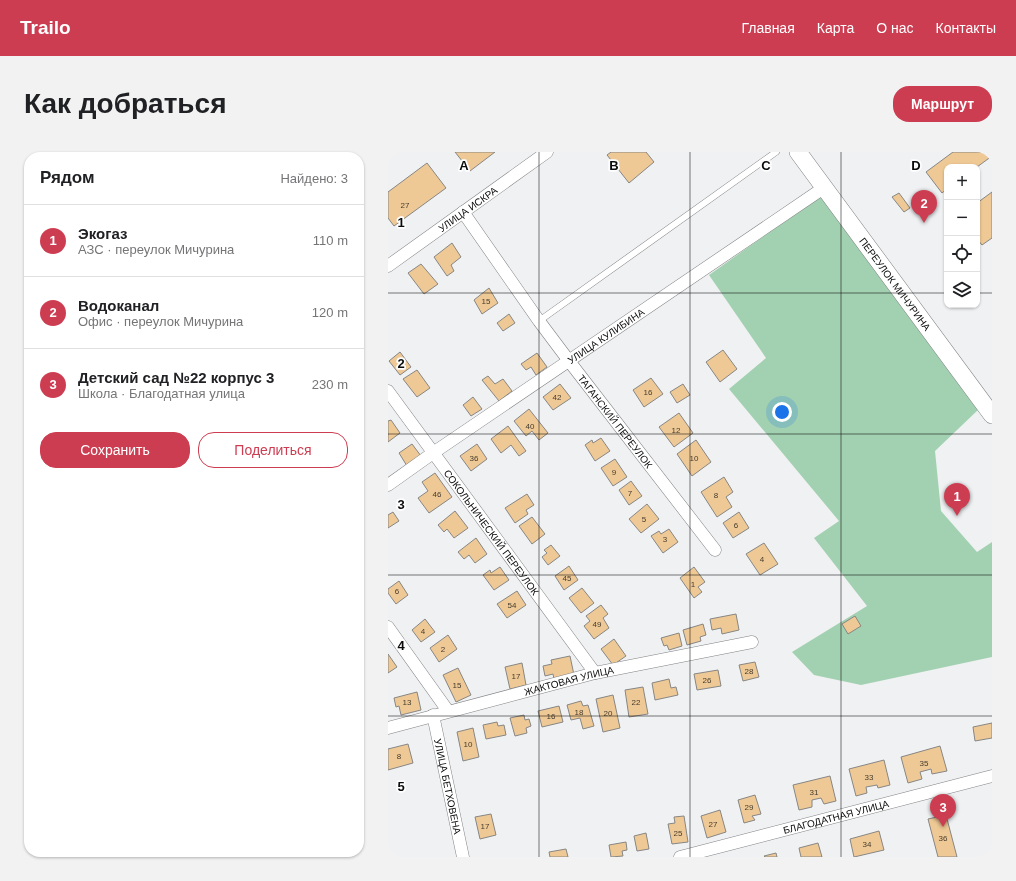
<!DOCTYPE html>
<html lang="ru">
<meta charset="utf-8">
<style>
:root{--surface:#fff;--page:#f2f2f2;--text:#202124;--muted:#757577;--line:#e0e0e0;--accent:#cd3d51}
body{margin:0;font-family:Arial,sans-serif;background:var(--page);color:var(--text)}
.controls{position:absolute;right:12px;top:12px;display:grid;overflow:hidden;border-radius:8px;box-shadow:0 1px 3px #0004}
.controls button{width:36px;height:36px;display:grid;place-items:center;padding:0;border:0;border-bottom:1px solid var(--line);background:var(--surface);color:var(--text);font:20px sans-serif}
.you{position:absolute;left:394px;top:260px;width:14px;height:14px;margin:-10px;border:3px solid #fff;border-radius:50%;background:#1a73e8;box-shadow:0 0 0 6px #1a73e833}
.badge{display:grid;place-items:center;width:26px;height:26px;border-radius:50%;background:var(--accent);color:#fff;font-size:13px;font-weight:700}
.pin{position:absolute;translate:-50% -33px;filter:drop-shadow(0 1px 2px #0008)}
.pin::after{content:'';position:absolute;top:21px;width:14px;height:12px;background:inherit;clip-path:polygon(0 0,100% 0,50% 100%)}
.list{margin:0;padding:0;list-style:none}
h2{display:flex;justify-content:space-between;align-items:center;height:52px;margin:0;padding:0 16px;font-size:17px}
h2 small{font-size:13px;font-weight:400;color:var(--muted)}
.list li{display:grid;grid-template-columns:26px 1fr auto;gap:12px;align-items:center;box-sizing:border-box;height:72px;padding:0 16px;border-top:1px solid var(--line)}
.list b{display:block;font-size:15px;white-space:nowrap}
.list p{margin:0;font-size:13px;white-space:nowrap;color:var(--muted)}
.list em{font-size:13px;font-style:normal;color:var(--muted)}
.actions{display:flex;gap:8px;padding:12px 16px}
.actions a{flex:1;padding:9px 0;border:1px solid var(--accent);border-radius:16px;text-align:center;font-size:14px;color:var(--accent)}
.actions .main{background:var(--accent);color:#fff}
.icon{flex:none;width:22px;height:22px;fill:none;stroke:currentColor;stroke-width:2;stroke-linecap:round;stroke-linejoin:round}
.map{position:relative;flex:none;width:604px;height:705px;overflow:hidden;border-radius:16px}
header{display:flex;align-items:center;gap:24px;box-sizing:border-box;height:56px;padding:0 20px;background:var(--accent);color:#fff}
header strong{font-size:19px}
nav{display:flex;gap:22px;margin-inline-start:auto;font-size:14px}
.intro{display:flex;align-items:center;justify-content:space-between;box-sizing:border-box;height:96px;padding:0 24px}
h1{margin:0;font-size:28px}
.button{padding:10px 18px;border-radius:16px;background:var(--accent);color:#fff;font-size:14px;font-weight:700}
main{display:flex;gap:24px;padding:0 24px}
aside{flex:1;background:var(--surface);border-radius:16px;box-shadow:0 1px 3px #0004}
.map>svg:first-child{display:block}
.park{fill:#a2d1b1}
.building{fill:#efc995;stroke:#878684}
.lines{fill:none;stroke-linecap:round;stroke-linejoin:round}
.service-casing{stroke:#828385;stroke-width:7}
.minor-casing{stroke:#828385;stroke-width:13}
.secondary-casing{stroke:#828385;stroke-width:18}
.service{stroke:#fff;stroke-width:6}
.minor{stroke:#fff;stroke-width:12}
.secondary{stroke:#fff;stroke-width:17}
.grid{fill:none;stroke:#0b0c0c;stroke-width:1;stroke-opacity:0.55}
.labels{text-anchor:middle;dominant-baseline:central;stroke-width:3.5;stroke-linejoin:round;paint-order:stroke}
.number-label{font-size:8px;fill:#443b2e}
.street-label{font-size:10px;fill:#0b0c0c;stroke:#fefeff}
.grid-label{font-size:13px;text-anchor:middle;font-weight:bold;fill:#0b0c0c;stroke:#fefeff;stroke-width:3.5;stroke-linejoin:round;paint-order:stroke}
</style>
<header>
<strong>Trailo</strong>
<nav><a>Главная</a><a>Карта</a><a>О нас</a><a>Контакты</a></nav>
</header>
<div class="intro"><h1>Как добраться</h1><a class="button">Маршрут</a></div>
<main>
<aside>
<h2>Рядом<small>Найдено: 3</small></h2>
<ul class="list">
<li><span class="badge">1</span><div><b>Экогаз</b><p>АЗС · переулок Мичурина</p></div><em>110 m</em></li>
<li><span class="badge">2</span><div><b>Водоканал</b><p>Офис · переулок Мичурина</p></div><em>120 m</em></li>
<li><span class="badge">3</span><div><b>Детский сад №22 корпус 3</b><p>Школа · Благодатная улица</p></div><em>230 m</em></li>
</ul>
<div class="actions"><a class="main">Сохранить</a><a>Поделиться</a></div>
</aside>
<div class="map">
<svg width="604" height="705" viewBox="0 0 604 705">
<rect width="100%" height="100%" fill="#f0f1f3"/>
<polygon class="park" points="435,42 591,257 547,299 553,359 589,400 604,390 604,505 473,533 426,523 404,500 479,454 426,386 451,369 341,237 378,206 321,123"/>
<g class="building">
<polygon points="67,0 107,0 82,19"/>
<polygon points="223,0 258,0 266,10 241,31 219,3"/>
<polygon points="565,0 604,0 604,4 589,15 559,15 559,37 554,41 538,20"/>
<polygon points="39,11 58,36 6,74 0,66 0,40"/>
<polygon points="604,40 604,86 594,93 589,87 589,51"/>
<polygon points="511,41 522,56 516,60 504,45"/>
<polygon points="64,91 73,105 63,113 66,119 59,124 46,105"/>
<polygon points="33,112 50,132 36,142 20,121"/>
<polygon points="101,136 110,151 94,162 86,148"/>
<polygon points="121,162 127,171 115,179 109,171"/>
<polygon points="335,198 349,217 332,230 318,210"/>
<polygon points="12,200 23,215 12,223 1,209"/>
<polygon points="149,201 159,215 148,223 143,215 138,218 133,212"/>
<polygon points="29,218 42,236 29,245 15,227"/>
<polygon points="100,224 107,232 115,227 124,239 111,249 94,228"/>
<polygon points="263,226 275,242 256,255 245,238"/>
<polygon points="172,232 183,246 165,258 155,245"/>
<polygon points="295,232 302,243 289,251 282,240"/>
<polygon points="85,245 94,257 83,264 75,253"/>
<polygon points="141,257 160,281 151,288 144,279 138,284 126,269"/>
<polygon points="291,261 305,281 286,295 271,275"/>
<polygon points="3,268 12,281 0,290 0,269"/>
<polygon points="120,274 138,299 131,304 123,293 113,301 103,287"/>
<polygon points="213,286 222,299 207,309 197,293 204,288 205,291"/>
<polygon points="308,288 323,310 304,324 289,302"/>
<polygon points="24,292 33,304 19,314 11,301"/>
<polygon points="89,292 99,307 83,319 72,304"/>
<polygon points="227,307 239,325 225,334 213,316"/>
<polygon points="47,321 64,345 41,361 30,346 40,339 34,330"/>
<polygon points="336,325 345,340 338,345 344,355 329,365 313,340"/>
<polygon points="243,329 254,344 241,353 231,338"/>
<polygon points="139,342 146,353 138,358 140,362 127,371 117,356"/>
<polygon points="259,352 271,367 253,381 241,367"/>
<polygon points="67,359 80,376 66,386 59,377 56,380 50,373"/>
<polygon points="5,360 11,369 0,376 0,363"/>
<polygon points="351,360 361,376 345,386 335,371"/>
<polygon points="144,365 157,382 144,392 131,374"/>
<polygon points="281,377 290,390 275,401 263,384 271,379 273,382"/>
<polygon points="88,386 99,402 87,411 81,403 76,407 70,400"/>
<polygon points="376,391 390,412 372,423 358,402"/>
<polygon points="163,393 172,404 160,413 154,405 159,401 156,398"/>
<polygon points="181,414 190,428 176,438 167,424"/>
<polygon points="112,415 121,428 106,438 95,423 102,418 103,421"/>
<polygon points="306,415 317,430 310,435 314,440 306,446 292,426"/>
<polygon points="11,429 20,443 8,452 0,441 0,437"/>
<polygon points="194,436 206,451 193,461 181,446"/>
<polygon points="129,439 138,453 119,466 109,452"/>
<polygon points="213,453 220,462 215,466 221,476 206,487 196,474 202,469 198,464"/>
<polygon points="348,462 351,478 334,482 333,476 324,478 322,467"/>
<polygon points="467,464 473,474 460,482 454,472"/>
<polygon points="37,467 47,480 33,490 24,478"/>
<polygon points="315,472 318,483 312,485 313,489 299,493 295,478"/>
<polygon points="291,481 294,494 281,498 279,493 276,494 273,486"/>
<polygon points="60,483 69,497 51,510 42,496"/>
<polygon points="226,487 238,504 225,513 213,497"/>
<polygon points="0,502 9,515 0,521"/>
<polygon points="182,504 186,523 166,527 165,522 157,524 155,514 164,512 163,508"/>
<polygon points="367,510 371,525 355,529 351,513"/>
<polygon points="134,511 138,533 122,537 117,515"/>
<polygon points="70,516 83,543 68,550 55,523"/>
<polygon points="330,518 333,534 309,538 306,522"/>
<polygon points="281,527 283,536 288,535 290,543 267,548 264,531"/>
<polygon points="255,535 260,562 241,565 237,538"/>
<polygon points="29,540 33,558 13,563 11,554 8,555 6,546"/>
<polygon points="225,543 232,576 215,580 208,547"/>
<polygon points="193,549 195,554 200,553 206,574 195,577 192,566 183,568 179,553"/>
<polygon points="171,554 175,570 154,575 150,559"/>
<polygon points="136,563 137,568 141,567 143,574 138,576 139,581 127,584 122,566"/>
<polygon points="109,570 110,574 116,573 118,583 98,587 95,573"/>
<polygon points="604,571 604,586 587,589 585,575"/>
<polygon points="85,576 91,605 75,609 69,580"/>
<polygon points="20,592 25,611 0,618 0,597"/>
<polygon points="552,594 559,619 544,622 543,617 532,620 534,627 520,631 513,605"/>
<polygon points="496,608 502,633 490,636 489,633 478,635 479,641 468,644 461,617"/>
<polygon points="442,624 448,649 436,652 433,646 424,648 424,655 411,658 405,633"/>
<polygon points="367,643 373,662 364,664 367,668 356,671 350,648"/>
<polygon points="332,658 338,680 319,686 313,664"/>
<polygon points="103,662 108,683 92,687 87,665"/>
<polygon points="558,663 569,705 550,705 540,667"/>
<polygon points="296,664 300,690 284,692 280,672 287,671 286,665"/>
<polygon points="491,679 496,698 466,705 462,687"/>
<polygon points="258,681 261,697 249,699 246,684"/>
<polygon points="238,690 239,698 234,699 235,704 223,705 221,693"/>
<polygon points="430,691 434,705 413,705 411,696"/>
<polygon points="178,697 180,705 162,705 161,700"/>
<polygon points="388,701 389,705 377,705 376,704"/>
</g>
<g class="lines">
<defs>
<polyline id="service" points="151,169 388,0"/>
<g id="minor">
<path id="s1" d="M75,60L151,169L181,209L327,398"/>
<path id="s2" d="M0,114L159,0"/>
<path id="s3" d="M0,239L207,521"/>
<path id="s4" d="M0,333L45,301L437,35"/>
<polyline points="0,475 60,559"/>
<path id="s5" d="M45,563L75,705"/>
<path id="s6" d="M0,576L207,521L364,490"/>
<path id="s7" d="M292,705L604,624"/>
</g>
<g id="secondary">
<path id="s8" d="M410,0L604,263"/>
</g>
</defs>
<use href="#service" class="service-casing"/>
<use href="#minor" class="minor-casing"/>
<use href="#secondary" class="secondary-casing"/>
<use href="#service" class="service"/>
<use href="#minor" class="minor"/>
<use href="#secondary" class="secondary"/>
</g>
<path class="grid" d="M151,0V705M302,0V705M453,0V705M0,141H559M589,141H604M0,282H604M0,423H604M0,564H604"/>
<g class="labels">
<g class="number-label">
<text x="17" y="53">27</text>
<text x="98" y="149">15</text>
<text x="260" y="240">16</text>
<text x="169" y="245">42</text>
<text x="142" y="274">40</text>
<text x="288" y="278">12</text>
<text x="86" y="306">36</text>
<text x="306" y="306">10</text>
<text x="226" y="320">9</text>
<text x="242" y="341">7</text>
<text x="49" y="342">46</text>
<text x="328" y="343">8</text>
<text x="256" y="367">5</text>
<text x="348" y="373">6</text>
<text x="277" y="387">3</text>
<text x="374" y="407">4</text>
<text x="179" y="426">45</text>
<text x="305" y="432">1</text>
<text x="9" y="439">6</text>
<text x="124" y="453">54</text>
<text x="209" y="472">49</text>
<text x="35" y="479">4</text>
<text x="55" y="497">2</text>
<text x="361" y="519">28</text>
<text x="128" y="524">17</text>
<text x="319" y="528">26</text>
<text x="69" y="533">15</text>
<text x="19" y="550">13</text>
<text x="248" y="550">22</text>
<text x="191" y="560">18</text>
<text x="220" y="561">20</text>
<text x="163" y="564">16</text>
<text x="80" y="592">10</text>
<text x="11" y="604">8</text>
<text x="536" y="611">35</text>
<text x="481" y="625">33</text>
<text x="426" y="640">31</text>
<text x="361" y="655">29</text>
<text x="325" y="672">27</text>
<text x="97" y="674">17</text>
<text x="290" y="681">25</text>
<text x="555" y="686">36</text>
<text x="479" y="692">34</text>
</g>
<g class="street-label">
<text stroke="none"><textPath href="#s2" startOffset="98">УЛИЦА ИСКРА</textPath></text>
<text stroke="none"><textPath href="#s8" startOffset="164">ПЕРЕУЛОК МИЧУРИНА</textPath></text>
<text stroke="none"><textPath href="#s4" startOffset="264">УЛИЦА КУЛИБИНА</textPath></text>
<text stroke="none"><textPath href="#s1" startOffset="259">ТАГАНСКИЙ ПЕРЕУЛОК</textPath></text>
<text stroke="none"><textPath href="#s3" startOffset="175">СОКОЛЬНИЧЕСКИЙ ПЕРЕУЛОК</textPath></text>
<text stroke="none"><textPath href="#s6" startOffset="187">ЖАКТОВАЯ УЛИЦА</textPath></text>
<text stroke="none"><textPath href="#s5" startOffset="73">УЛИЦА БЕТХОВЕНА</textPath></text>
<text stroke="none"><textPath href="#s7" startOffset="161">БЛАГОДАТНАЯ УЛИЦА</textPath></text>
</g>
</g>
<g class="grid-label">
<text x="76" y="18">A</text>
<text x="226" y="18">B</text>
<text x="378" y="18">C</text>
<text x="528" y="18">D</text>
<text x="13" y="75">1</text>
<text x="13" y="216">2</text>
<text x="13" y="357">3</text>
<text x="13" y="498">4</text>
<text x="13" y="639">5</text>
</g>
</svg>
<div class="controls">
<button>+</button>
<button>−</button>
<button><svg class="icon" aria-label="locate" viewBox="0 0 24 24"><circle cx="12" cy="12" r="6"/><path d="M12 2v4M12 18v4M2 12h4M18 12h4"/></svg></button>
<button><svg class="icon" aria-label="layers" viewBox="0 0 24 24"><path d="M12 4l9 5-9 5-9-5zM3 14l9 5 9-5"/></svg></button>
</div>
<div class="you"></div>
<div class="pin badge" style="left:569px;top:364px">1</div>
<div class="pin badge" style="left:536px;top:71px">2</div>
<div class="pin badge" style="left:555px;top:675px">3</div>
</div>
</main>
